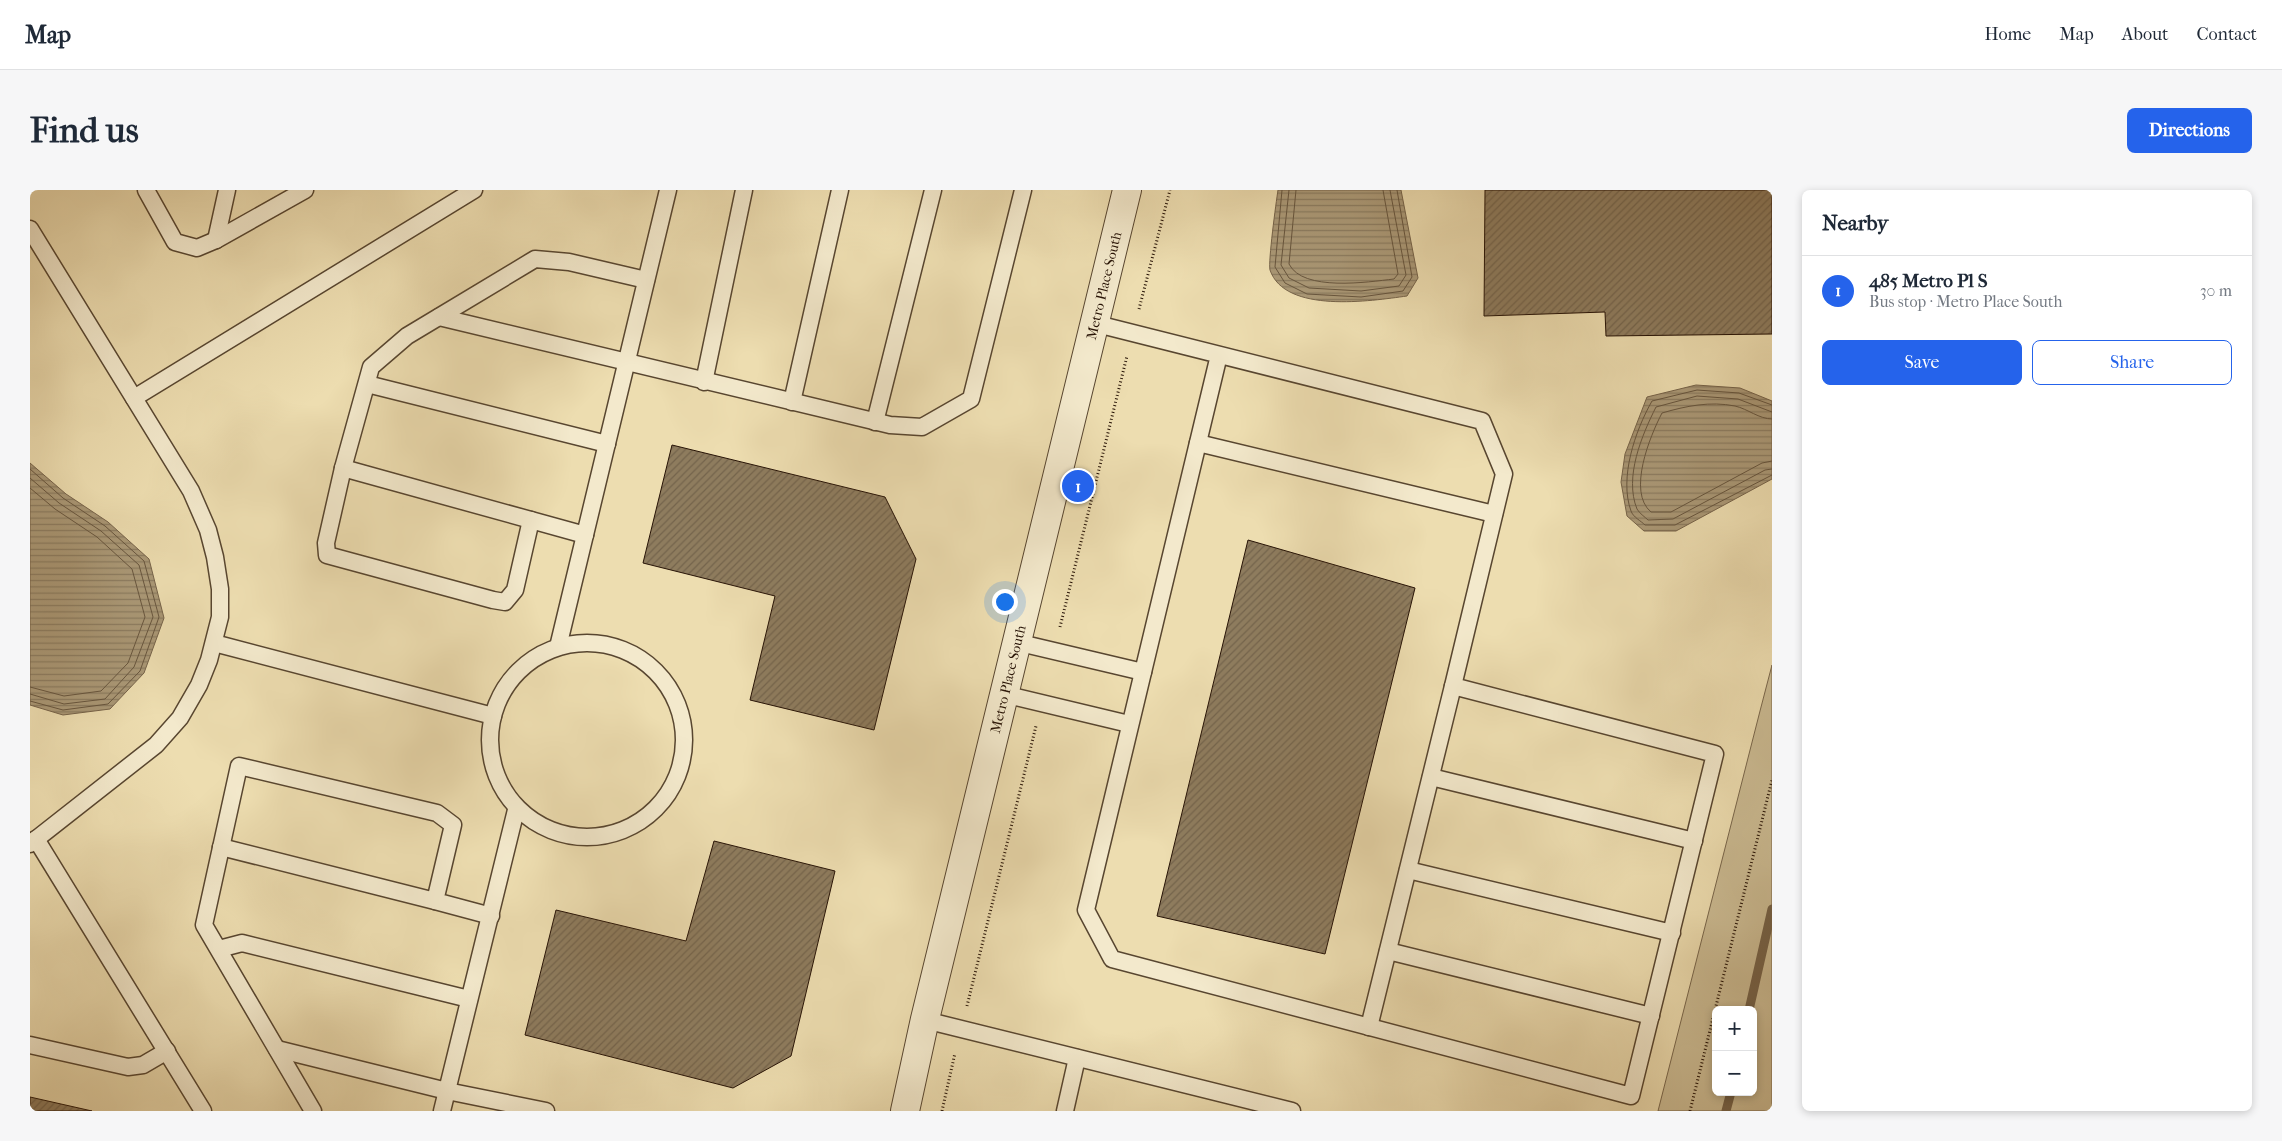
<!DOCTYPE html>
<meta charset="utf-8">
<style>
:root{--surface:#fff;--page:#f6f6f7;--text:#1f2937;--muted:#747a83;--line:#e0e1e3;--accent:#2563eb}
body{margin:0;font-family:"IM FELL French Canon",serif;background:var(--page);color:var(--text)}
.controls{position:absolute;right:15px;bottom:15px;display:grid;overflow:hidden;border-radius:8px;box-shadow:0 2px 8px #0003}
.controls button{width:45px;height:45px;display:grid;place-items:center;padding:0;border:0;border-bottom:1px solid var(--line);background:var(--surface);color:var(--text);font:25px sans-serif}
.you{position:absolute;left:974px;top:411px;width:18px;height:18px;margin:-12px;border:4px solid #fff;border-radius:50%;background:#1a73e8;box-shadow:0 0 0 8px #1a73e833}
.badge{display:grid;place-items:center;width:32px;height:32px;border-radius:50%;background:var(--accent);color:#fff;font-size:16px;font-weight:700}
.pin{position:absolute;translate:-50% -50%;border:2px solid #fff;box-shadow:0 1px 5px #0006}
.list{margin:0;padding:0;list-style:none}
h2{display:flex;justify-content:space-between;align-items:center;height:65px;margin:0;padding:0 20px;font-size:21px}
h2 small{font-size:16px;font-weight:400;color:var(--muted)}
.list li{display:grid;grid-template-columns:32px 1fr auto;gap:15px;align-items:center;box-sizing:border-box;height:70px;padding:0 20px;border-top:1px solid var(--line)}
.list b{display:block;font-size:19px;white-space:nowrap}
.list p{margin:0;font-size:16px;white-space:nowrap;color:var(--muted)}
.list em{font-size:16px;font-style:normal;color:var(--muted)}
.actions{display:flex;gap:10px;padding:15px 20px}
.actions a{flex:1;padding:11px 0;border:1px solid var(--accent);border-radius:8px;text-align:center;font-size:18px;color:var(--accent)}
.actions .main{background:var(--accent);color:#fff}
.map{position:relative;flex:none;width:1742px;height:921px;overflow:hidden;border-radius:8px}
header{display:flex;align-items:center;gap:30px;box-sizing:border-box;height:70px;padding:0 25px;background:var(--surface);border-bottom:1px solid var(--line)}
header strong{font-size:24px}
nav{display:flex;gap:28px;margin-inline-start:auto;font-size:18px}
.intro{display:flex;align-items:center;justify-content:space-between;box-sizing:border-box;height:120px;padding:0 30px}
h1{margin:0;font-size:35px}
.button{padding:12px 22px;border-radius:8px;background:var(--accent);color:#fff;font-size:18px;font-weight:700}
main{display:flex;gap:30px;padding:0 30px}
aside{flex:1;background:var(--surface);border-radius:8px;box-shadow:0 2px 8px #0003}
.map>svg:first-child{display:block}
.grass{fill:#cbbb93;stroke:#79674c;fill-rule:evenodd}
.water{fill:url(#water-rules);stroke:#766349}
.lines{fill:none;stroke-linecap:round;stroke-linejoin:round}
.shore{stroke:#68563e;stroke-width:1}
.stream{stroke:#766349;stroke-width:9}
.building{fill:url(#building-hatch);stroke:#271306}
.lane-casing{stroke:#584630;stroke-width:19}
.street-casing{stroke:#584630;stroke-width:30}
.path{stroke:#271306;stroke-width:3;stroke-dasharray:1 2.5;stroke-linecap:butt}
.lane{stroke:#f3e9cc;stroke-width:16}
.street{stroke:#f3e9cc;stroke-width:28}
.labels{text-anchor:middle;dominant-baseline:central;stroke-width:4;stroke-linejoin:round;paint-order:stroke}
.street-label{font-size:14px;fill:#271306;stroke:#f3e9cc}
</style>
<header>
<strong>Map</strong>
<nav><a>Home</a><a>Map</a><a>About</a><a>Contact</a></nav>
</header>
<div class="intro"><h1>Find us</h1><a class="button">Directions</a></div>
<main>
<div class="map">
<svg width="1742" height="921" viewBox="0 0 1742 921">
<defs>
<pattern id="water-rules" width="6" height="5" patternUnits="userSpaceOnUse" patternTransform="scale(1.25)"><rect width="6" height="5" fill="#aa9876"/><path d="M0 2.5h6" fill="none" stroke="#8a7b5f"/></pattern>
<pattern id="building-hatch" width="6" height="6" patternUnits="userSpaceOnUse" patternTransform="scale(1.25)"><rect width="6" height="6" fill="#8e7c5e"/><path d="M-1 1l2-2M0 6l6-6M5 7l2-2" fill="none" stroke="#74644c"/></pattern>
</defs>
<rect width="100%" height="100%" fill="#edddb0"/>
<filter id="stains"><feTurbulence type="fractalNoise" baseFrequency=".004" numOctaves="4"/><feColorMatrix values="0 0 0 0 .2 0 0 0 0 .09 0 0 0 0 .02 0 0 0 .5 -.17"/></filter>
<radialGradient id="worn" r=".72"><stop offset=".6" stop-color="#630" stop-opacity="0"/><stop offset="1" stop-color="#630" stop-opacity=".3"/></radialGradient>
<path class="grass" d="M1742,475V921H1628L1730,521ZM1686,820H1723V902H1686Z"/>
<g class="water">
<path d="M1248,0H1371L1388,88L1377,106C1341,111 1255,124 1240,80C1238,72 1246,13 1248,0Z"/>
<polygon points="1666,195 1710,198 1742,211 1742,289 1646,341 1614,341 1597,326 1591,292 1595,264 1617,207"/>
<polygon points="0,273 36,304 78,332 119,369 134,428 114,483 80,519 33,525 0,515"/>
</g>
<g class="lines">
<g class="shore">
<polyline points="1252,0 1245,77 1255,93 1277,104 1331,107 1373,101 1382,87 1367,0"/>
<polyline points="1259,0 1251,75 1259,88 1279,98 1331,101 1369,96 1376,85 1360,0"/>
<path d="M1266,0L1259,74C1273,102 1338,92 1364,89L1368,84L1353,0"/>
<path d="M1742,215L1709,203L1667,200L1622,211C1605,241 1589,288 1601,321C1603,327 1611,331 1615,335H1645L1742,285"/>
<path d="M1742,222L1708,209L1667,206L1626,217C1612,245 1594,287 1607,319C1609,323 1615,327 1618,330L1643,329L1735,280L1742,279"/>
<path d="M1742,229C1729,229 1718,219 1705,216C1680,211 1656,216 1632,223C1620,246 1597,302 1621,322H1641L1732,273L1742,271"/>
<polyline points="0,279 33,308 75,336 114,371 129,427 110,481 78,514 33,520 0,511"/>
<polyline points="0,288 29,313 71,341 109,375 123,427 104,477 75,509 34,514 0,504"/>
<polyline points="0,298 25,319 67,347 102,379 115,427 98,473 71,501 34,506 0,497"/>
</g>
<g class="stream">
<polyline points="1719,820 1742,719"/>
<polyline points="1696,921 1701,902"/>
</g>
</g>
<g class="building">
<polygon points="1455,0 1742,0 1742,144 1576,146 1575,122 1454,126"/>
<polygon points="642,255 855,307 886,369 844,540 720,510 745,406 613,373"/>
<polygon points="1218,350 1385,398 1295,764 1127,726"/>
<polygon points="684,651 805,681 761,866 703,898 495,845 526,720 656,751"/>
<polygon points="0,907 62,921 0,921"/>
</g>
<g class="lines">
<defs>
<g id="lane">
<polyline points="116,0 145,52 167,58 186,50 275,0"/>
<polyline points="0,39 161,301 178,340 185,367 190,399 190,427 179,470 169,495 150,528 126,555 0,654"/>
<polyline points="186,50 197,0"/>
<polyline points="409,127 860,235 892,237 941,209 993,0"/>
<polyline points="1063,133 1452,231 1474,284 1423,496 1685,564 1601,906 1082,769 1056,720 1189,165"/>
<polyline points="674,192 714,0"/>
<polyline points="337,194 577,254"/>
<polyline points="104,208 444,0"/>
<polyline points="762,212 810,0"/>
<polyline points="845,232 903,0"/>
<polyline points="1168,253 1464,324"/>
<polyline points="313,278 555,345"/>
<polyline points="501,330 485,400 475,412 463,410 297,365 296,353 313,278 341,177 377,146 505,69 539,72 616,90"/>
<polyline points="986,452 1113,482"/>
<circle cx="557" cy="550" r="97"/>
<polyline points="184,453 463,526"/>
<polyline points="528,457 638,0"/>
<polyline points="973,504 1099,534"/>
<polyline points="1401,587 1664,651"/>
<polyline points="6,649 173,921"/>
<polyline points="191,657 405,711"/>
<polyline points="1378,680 1642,743"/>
<polyline points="189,759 212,753 439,809"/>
<polyline points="1358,761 1621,826"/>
<polyline points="895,830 1262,921"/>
<polyline points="1339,837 1423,496"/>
<polyline points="0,855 98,877 113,875 137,861"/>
<polyline points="247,859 417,901 516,921"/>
<polyline points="283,921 174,735 209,576 407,623 423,635 405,711 461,726"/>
<polyline points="412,921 486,620"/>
<polyline points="1035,921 1047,868"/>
</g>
<g id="street">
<path id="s1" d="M875,921L895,829L1097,0"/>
</g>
</defs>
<use href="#lane" class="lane-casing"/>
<use href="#street" class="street-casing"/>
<g class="path">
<polyline points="1109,119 1140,0"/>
<polyline points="1030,437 1097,166"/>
<polyline points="937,816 1006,536"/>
<polyline points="912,921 925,863"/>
<polyline points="1660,921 1742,590"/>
</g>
<use href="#lane" class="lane"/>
<use href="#street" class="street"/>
</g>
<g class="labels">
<g class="street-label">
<text stroke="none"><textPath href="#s1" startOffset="849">Metro Place South</textPath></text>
<text stroke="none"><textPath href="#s1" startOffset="444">Metro Place South</textPath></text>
</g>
</g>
<rect width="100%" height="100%" filter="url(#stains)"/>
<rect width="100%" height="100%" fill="url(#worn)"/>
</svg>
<div class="controls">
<button>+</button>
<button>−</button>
</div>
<div class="you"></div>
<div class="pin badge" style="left:1048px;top:296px">1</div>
</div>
<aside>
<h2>Nearby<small></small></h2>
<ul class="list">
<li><span class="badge">1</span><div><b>485 Metro Pl S</b><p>Bus stop · Metro Place South</p></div><em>30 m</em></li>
</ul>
<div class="actions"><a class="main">Save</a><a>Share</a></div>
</aside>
</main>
